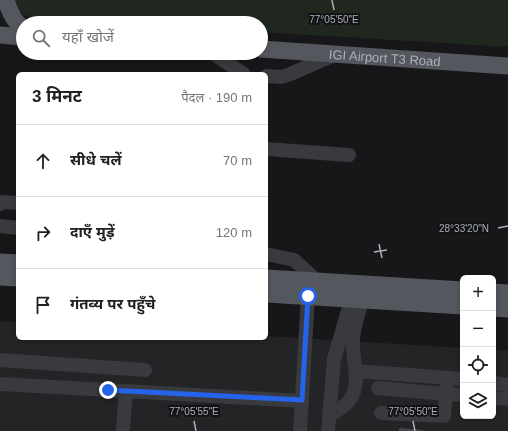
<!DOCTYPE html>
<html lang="hi">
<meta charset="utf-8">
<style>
:root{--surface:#fff;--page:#f2f2f2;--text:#202124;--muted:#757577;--line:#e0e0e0}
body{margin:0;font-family:Helvetica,"Noto Sans Devanagari",sans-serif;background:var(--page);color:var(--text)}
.controls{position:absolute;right:12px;bottom:12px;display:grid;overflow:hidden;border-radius:6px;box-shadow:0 2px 6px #0003}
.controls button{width:36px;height:36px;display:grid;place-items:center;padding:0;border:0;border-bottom:1px solid var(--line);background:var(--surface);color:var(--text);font:20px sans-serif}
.stop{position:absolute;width:12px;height:12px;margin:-9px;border:3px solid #2563eb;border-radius:50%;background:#fff}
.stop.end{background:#2563eb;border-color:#fff;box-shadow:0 1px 4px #0008}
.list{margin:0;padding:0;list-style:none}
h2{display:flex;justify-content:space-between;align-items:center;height:52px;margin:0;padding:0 16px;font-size:17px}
h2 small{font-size:13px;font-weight:400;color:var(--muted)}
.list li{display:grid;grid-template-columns:26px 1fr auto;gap:12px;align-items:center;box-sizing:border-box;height:72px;padding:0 16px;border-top:1px solid var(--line)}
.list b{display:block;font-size:15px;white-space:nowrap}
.list em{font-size:13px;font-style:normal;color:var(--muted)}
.icon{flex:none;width:22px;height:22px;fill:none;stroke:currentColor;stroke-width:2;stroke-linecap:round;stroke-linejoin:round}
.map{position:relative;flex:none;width:508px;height:431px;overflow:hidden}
.search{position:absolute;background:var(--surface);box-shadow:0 2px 6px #0003;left:16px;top:16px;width:252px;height:44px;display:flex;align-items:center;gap:10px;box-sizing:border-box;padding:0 14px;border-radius:22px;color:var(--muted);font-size:15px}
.panel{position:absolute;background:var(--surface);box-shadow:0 2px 6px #0003;left:16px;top:72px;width:252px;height:268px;border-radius:6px}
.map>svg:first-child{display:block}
.built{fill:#232426}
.green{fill:#1f271f}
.building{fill:#444649}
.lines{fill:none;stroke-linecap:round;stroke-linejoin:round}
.minor{stroke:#383a3e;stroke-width:14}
.major{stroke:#54575d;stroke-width:17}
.route{stroke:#2563eb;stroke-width:5}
.ticks{fill:none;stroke:#aab0b8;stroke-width:1.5}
.labels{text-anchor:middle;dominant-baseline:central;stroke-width:4;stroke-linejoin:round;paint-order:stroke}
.street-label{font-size:13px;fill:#aab0b8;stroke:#121214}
.ticks-label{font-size:10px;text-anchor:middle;fill:#aab0b8;stroke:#121214;stroke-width:4;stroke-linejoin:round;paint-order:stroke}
</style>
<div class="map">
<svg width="508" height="431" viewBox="0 0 508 431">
<rect width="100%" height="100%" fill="#171719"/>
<polygon class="built" points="0,321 18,322 18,338 266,338 266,336 463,348 463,416 493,416 493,350 508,351 508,431 0,431"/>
<polygon class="green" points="12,0 508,0 508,47 261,32 261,23 124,23 28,17 18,11"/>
<polygon class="building" points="399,428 423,430 423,431 399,431"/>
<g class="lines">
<g class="minor">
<polyline points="212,53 244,74"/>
<polyline points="266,76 281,77 288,75 336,54"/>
<polyline points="266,149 349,155"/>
<polyline points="0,204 2,202 18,203"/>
<polyline points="0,226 18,228"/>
<polyline points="266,254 294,260 317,281"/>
<polyline points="0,360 145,370"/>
<polyline points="356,371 463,379"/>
<polyline points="493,383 508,385"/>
<polyline points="0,384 302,401"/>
<polyline points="447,385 446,394 463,395"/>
<polyline points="378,388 446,394 444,416 381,413"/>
<polyline points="493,398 508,399"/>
<path d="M329,416C335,412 344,407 349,401C363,383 351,359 353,339C354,322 361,307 365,291"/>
<polyline points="123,429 126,391"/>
<polyline points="300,431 308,296"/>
<polyline points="328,431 334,359 354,290"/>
</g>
<g class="major">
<path d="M6,0C9,11 13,21 23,28"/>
<polyline points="0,35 23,37"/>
<path id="s1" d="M261,49L508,66"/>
<polyline points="0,262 18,263"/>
<polyline points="0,277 18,278"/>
<polyline points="266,278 463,290"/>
<polyline points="493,292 508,293"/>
<polyline points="266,294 463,306"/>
<polyline points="493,308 508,309"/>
</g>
</g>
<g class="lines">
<polyline class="route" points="108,390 302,400 308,296"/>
</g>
<path class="ticks" d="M332,0L334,10M498,228L508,226M379,244L382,258M374,252L387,250M194,421L196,431M413,421L415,431"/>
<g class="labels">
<g class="street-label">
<text stroke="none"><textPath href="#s1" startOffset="124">IGI Airport T3 Road</textPath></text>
</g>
</g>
<g class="ticks-label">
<text x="334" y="23">77°05'50"E</text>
<text x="464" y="232">28°33'20"N</text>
<text x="194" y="415">77°05'55"E</text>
<text x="413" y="415">77°05'50"E</text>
</g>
</svg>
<div class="controls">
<button>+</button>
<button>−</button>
<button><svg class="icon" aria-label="locate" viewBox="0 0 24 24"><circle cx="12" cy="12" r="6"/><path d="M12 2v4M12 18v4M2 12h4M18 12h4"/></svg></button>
<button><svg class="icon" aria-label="layers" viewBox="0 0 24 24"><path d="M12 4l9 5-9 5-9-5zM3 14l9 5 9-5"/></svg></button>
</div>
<div class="stop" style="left:308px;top:296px"></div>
<div class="stop end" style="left:108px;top:390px"></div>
<div class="search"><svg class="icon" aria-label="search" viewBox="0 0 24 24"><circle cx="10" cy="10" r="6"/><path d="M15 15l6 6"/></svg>यहाँ खोजें</div>
<section class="panel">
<h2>3 मिनट<small>पैदल · 190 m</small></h2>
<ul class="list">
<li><svg class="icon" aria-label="ahead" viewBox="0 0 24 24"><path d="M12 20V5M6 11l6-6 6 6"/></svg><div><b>सीधे चलें</b></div><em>70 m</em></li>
<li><svg class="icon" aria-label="right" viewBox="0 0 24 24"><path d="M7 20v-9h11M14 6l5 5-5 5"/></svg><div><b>दाएँ मुड़ें</b></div><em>120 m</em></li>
<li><svg class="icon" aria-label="arrive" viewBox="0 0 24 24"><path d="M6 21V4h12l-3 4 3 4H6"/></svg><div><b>गंतव्य पर पहुँचे</b></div></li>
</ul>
</section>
</div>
